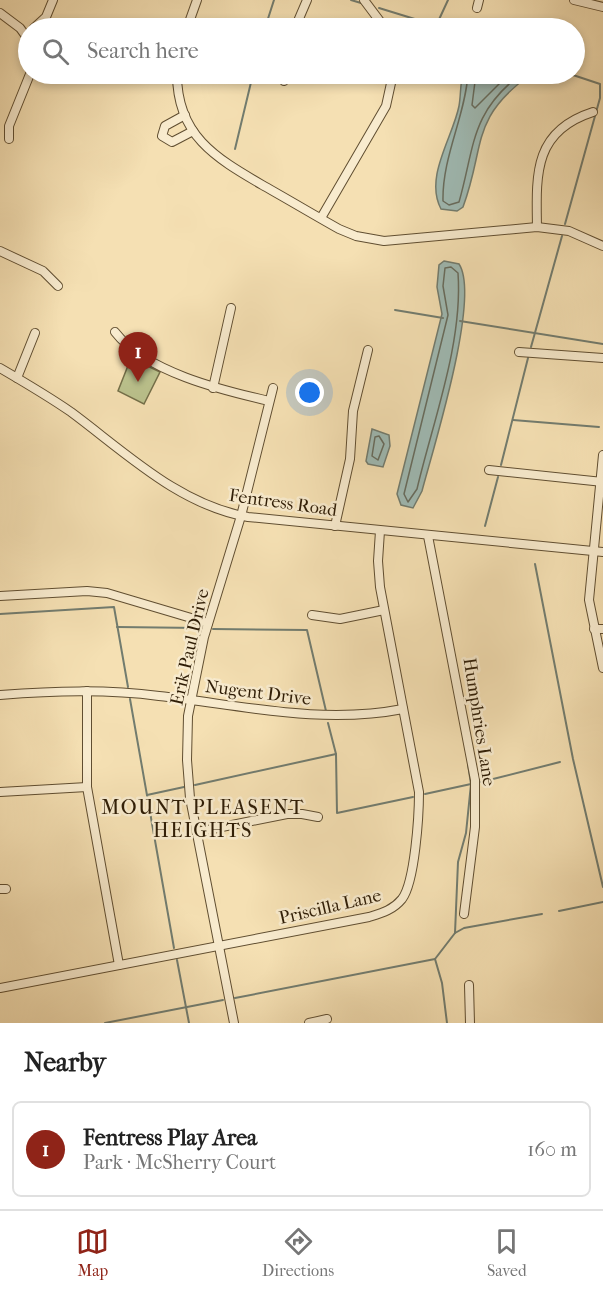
<!DOCTYPE html>
<meta charset="utf-8">
<style>
:root{--surface:#fff;--page:#f2f2f2;--text:#222;--muted:#767676;--line:#e0e0e0;--accent:#8f2418}
body{margin:0;font-family:"IM FELL French Canon",serif;background:var(--page);color:var(--text)}
.you{position:absolute;left:310px;top:393px;width:21px;height:21px;margin:-15px;border:4px solid #fff;border-radius:50%;background:#1a73e8;box-shadow:0 0 0 9px #1a73e833}
.badge{display:grid;place-items:center;width:39px;height:39px;border-radius:50%;background:var(--accent);color:#fff;font-size:20px;font-weight:700}
.pin{position:absolute;translate:-50% -50px;filter:drop-shadow(0 2px 3px #0008)}
.pin::after{content:'';position:absolute;top:32px;width:21px;height:18px;background:inherit;clip-path:polygon(0 0,100% 0,50% 100%)}
.list{margin:0;padding:0;list-style:none}
h2{display:flex;justify-content:space-between;align-items:center;height:78px;margin:0;padding:0 24px;font-size:26px}
h2 small{font-size:20px;font-weight:400;color:var(--muted)}
.list li{display:grid;grid-template-columns:39px 1fr auto;gap:18px;align-items:center;box-sizing:border-box;height:96px;margin:0 12px 12px;padding:0 12px;border:2px solid var(--line);border-radius:9px}
.list b{display:block;font-size:22px;white-space:nowrap}
.list p{margin:0;font-size:20px;white-space:nowrap;color:var(--muted)}
.list em{font-size:20px;font-style:normal;color:var(--muted)}
.icon{flex:none;width:33px;height:33px;fill:none;stroke:currentColor;stroke-width:2;stroke-linecap:round;stroke-linejoin:round}
.map{position:relative;flex:none;width:603px;height:1023px;overflow:hidden}
.search{position:absolute;background:var(--surface);box-shadow:0 3px 9px #0003;left:18px;right:18px;top:18px;height:66px;display:flex;align-items:center;gap:15px;box-sizing:border-box;padding:0 21px;border-radius:33px;color:var(--muted);font-size:22px}
.sheet{height:186px;background:var(--surface)}
nav{display:flex;justify-content:space-around;align-items:center;box-sizing:border-box;height:84px;border-top:2px solid var(--line);background:var(--surface);font-size:16px;color:var(--muted)}
nav a{display:grid;justify-items:center;gap:3px}
nav .on{color:var(--accent)}
.map>svg:first-child{display:block}
.green{fill:#bbc28d;stroke:#75704a;stroke-width:1.5}
.water{fill:#9fbbb5;stroke:#727c6f;stroke-width:1.5}
.lines{fill:none;stroke-linecap:round;stroke-linejoin:round}
.shore{stroke:#676c5e;stroke-width:1.5}
.stream{stroke:#727c6f;stroke-width:2}
.minor-casing{stroke:#604e31;stroke-width:10}
.minor{stroke:#f8ebce;stroke-width:8}
.labels{text-anchor:middle;dominant-baseline:central;stroke-width:5;stroke-linejoin:round;paint-order:stroke}
.street-label{font-size:18px;fill:#2f1d06;stroke:#f8ebce}
.neighbourhood-label{font-size:20px;letter-spacing:1.5px;fill:#2f1d06;stroke:#f8ebce}
</style>
<div class="map">
<svg width="603" height="1023" viewBox="0 0 603 1023">
<rect width="100%" height="100%" fill="#f5e0b3"/>
<filter id="stains"><feTurbulence type="fractalNoise" baseFrequency=".00333" numOctaves="4"/><feColorMatrix values="0 0 0 0 .2 0 0 0 0 .09 0 0 0 0 .02 0 0 0 .5 -.17"/></filter>
<radialGradient id="worn" r=".72"><stop offset=".6" stop-color="#630" stop-opacity="0"/><stop offset="1" stop-color="#630" stop-opacity=".3"/></radialGradient>
<polygon class="green" points="131,358 160,372 144,404 118,391"/>
<g class="water">
<path d="M463,74H531C469,119 486,145 463,207L457,211L441,209C424,177 453,137 459,106C461,95 460,84 463,74Z"/>
<path d="M444,261L459,264C481,297 433,449 422,491L413,508L401,505L397,494L442,314L437,287L439,265Z"/>
<polygon points="372,429 389,435 390,446 383,467 368,464 366,461"/>
</g>
<g class="lines">
<g class="shore">
<path d="M468,74C465,117 442,157 443,201L449,205L459,202C475,146 470,113 521,74"/>
<polyline points="476,74 472,105 475,108 509,74"/>
<path d="M451,267L458,273C463,343 433,421 417,489L408,502L404,494L448,315L443,286L445,268Z"/>
<polygon points="379,436 384,444 378,460 372,456 375,437"/>
</g>
<g class="stream">
<polyline points="351,0 361,3"/>
<polyline points="379,8 444,28"/>
<polyline points="436,26 448,0"/>
<polyline points="265,28 274,0"/>
<polyline points="235,149 253,74"/>
<polyline points="565,224 600,98 600,84 570,74"/>
<polyline points="395,310 443,318"/>
<polyline points="460,321 603,344"/>
<polyline points="531,347 562,236"/>
<polyline points="513,420 599,427"/>
<polyline points="501,465 528,358"/>
<polyline points="485,526 498,477"/>
<polyline points="535,564 573,759 603,887"/>
<polyline points="0,614 114,607 128,687"/>
<polyline points="117,627 200,628"/>
<polyline points="213,629 307,630 326,711"/>
<polyline points="130,699 174,948"/>
<polyline points="328,723 336,754 337,813 413,797"/>
<polyline points="481,782 560,762"/>
<polyline points="195,785 336,754"/>
<polyline points="425,794 471,784"/>
<polyline points="147,795 184,787"/>
<polyline points="559,911 603,902"/>
<polyline points="455,933 458,862 466,833 471,784 468,764"/>
<polyline points="435,959 442,983 447,1023"/>
<polyline points="177,960 189,1023"/>
<polyline points="235,998 435,959 455,933 464,928 542,914"/>
<polyline points="105,1023 223,1000"/>
</g>
<defs>
<g id="minor">
<polyline points="364,0 385,28"/>
<polyline points="574,0 603,7"/>
<polyline points="477,8 479,0"/>
<polyline points="0,13 20,28 28,39"/>
<polyline points="34,28 46,17 53,0"/>
<polyline points="187,28 197,0"/>
<polyline points="295,28 307,0"/>
<path d="M177,74C177,136 216,158 264,186C289,200 314,215 339,229L356,236L384,241L537,227L569,231L603,246"/>
<polyline points="283,74 284,81"/>
<polyline points="185,115 165,126 162,136 172,142 193,131"/>
<polyline points="9,139 9,126 30,74"/>
<polyline points="321,218 386,106 393,74"/>
<path d="M537,227C536,173 534,131 593,112"/>
<polyline points="0,251 43,271 58,286"/>
<path d="M115,332C146,372 221,390 269,401"/>
<polyline points="519,352 603,358"/>
<path d="M0,368C24,382 48,396 71,412C125,452 179,505 248,517L603,552"/>
<polyline points="17,378 35,333"/>
<polyline points="213,388 231,308"/>
<polyline points="603,455 589,600 603,668"/>
<polyline points="489,470 603,482"/>
<polyline points="335,526 350,459 353,411 368,350"/>
<polyline points="428,536 475,780 475,827 464,914"/>
<polyline points="0,596 87,591 107,593 208,623"/>
<polyline points="312,615 340,619 384,610"/>
<polyline points="594,629 603,629"/>
<polyline points="87,691 87,787 119,965"/>
<path d="M0,695C53,691 106,689 159,696C241,705 321,725 403,709"/>
<polyline points="0,792 87,787"/>
<polyline points="197,832 287,814 302,814 318,817"/>
<polyline points="0,889 6,889"/>
<polyline points="469,985 470,1023"/>
<path d="M0,988L369,917C382,913 393,910 402,899C415,882 419,815 419,792L380,587L378,561L380,531"/>
<polyline points="234,1023 190,798 187,760 188,716 204,637 241,516 273,388"/>
<polyline points="309,1023 327,1019"/>
</g>
</defs>
<use href="#minor" class="minor-casing"/>
<use href="#minor" class="minor"/>
</g>
<g class="labels">
<g class="street-label">
<text transform="translate(283 503) rotate(8)">Fentress Road</text>
<text transform="translate(190 647) rotate(-77)">Erik Paul Drive</text>
<text transform="translate(258 693) rotate(7)">Nugent Drive</text>
<text transform="translate(479 722) rotate(81)">Humphries Lane</text>
<text transform="translate(330 907) rotate(-13)">Priscilla Lane</text>
</g>
<g class="neighbourhood-label">
<text x="203" y="807">MOUNT PLEASENT<tspan x="203" dy="23">HEIGHTS</tspan></text>
</g>
</g>
<rect width="100%" height="100%" filter="url(#stains)"/>
<rect width="100%" height="100%" fill="url(#worn)"/>
</svg>
<div class="you"></div>
<div class="pin badge" style="left:138px;top:382px">1</div>
<div class="search"><svg class="icon" aria-label="search" viewBox="0 0 24 24"><circle cx="10" cy="10" r="6"/><path d="M15 15l6 6"/></svg>Search here</div>
</div>
<section class="sheet">
<h2>Nearby<small></small></h2>
<ul class="list">
<li><span class="badge">1</span><div><b>Fentress Play Area</b><p>Park · McSherry Court</p></div><em>160 m</em></li>
</ul>
</section>
<nav>
<a class="on"><svg class="icon" aria-label="map" viewBox="0 0 24 24"><path d="M3 6l6-2 6 2 6-2v14l-6 2-6-2-6 2zM9 4v14M15 6v14"/></svg>Map</a>
<a><svg class="icon" aria-label="directions" viewBox="0 0 24 24"><path d="M12 3l9 9-9 9-9-9zM9 14v-3h6M13 9l2 2-2 2"/></svg>Directions</a>
<a><svg class="icon" aria-label="saved" viewBox="0 0 24 24"><path d="M7 4h10v16l-5-4-5 4z"/></svg>Saved</a>
</nav>
